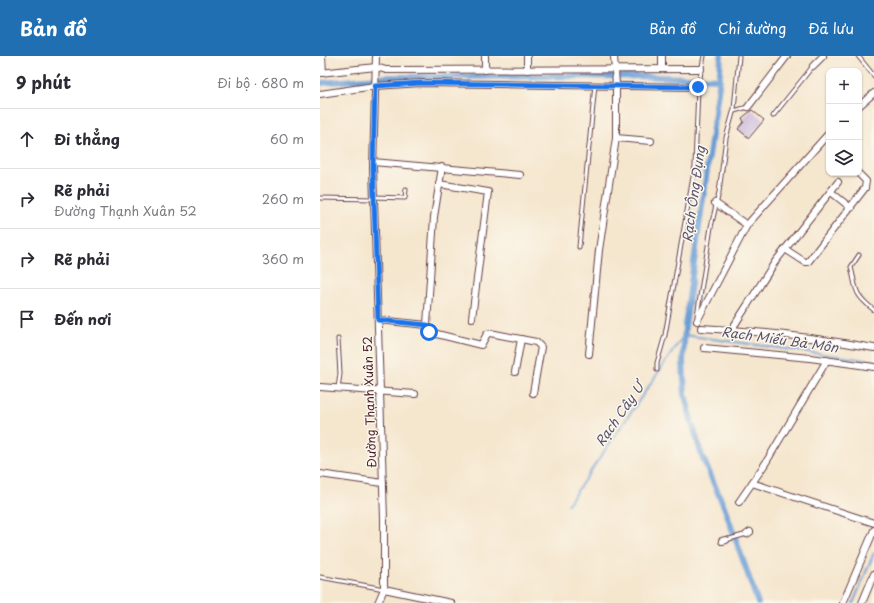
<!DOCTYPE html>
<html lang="vi">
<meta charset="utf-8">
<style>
:root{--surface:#fff;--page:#f2f2f3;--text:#2b2b33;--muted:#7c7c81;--line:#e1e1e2;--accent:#1f6fb2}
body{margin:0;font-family:"Playpen Sans",sans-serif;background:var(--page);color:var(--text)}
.controls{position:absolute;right:12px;top:12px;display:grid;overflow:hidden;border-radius:8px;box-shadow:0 1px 3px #0004}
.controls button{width:36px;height:36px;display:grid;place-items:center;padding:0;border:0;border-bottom:1px solid var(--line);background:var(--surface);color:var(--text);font:20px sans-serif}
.stop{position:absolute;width:12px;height:12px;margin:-9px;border:3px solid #1a73e8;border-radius:50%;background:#fff}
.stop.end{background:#1a73e8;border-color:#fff;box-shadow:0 1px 4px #0008}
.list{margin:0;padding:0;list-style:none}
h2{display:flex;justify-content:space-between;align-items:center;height:52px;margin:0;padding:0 16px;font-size:17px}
h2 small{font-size:13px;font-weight:400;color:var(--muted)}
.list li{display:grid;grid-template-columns:26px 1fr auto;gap:12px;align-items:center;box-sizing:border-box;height:60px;padding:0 16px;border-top:1px solid var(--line)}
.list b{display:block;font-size:15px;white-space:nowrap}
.list p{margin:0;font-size:13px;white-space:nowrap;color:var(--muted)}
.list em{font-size:13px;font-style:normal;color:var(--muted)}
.icon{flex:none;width:22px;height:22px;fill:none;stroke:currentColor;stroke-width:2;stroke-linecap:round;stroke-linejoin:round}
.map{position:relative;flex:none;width:554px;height:547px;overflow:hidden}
header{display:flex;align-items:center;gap:24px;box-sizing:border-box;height:56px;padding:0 20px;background:var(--accent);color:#fff}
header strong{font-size:19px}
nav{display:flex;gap:22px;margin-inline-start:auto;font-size:14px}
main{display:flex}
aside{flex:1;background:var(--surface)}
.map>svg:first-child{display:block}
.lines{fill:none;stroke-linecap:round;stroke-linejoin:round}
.stream{stroke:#6b9ed6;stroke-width:2}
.canal{stroke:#6b9ed6;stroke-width:6}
.building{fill:#c0aad7}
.lane-casing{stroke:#643d43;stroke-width:5}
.street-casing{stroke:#643d43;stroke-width:8}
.lane{stroke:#fff;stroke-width:3}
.street{stroke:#fff;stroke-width:6}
.route{stroke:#1a73e8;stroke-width:5}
.labels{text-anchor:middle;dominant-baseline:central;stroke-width:3;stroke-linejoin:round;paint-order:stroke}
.street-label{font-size:12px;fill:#4a1f2b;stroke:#fbf7ec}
.water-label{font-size:13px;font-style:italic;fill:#57526f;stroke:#fbf7ec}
</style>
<header>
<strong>Bản đồ</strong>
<nav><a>Bản đồ</a><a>Chỉ đường</a><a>Đã lưu</a></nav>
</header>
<main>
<aside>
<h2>9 phút<small>Đi bộ · 680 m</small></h2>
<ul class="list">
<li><svg class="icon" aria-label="ahead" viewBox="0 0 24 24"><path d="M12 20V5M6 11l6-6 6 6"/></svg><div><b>Đi thẳng</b></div><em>60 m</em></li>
<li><svg class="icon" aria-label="right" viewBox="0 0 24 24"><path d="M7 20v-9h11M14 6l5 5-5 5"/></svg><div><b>Rẽ phải</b><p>Đường Thạnh Xuân 52</p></div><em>260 m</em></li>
<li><svg class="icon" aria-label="right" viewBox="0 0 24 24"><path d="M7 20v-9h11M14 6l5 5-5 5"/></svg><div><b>Rẽ phải</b></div><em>360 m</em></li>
<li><svg class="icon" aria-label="arrive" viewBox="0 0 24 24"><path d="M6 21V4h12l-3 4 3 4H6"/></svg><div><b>Đến nơi</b></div></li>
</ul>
</aside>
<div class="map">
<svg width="554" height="547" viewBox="0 0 554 547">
<rect width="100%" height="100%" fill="#fbf7ec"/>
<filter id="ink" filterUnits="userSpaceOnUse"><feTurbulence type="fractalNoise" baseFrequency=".025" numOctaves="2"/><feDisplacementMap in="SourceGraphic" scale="8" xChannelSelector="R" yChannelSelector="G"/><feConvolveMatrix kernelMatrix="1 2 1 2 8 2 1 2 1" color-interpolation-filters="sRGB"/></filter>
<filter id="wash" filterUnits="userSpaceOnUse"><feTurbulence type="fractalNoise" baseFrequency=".012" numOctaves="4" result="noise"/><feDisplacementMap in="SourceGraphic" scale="16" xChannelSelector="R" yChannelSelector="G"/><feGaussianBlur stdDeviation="0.9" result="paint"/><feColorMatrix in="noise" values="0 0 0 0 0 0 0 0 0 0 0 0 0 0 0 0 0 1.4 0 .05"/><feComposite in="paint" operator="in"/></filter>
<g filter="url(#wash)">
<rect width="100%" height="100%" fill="#f5e6ce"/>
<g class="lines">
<g class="stream">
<polyline points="248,448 364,279 554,305"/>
<polyline points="533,547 554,497"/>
</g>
<g class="canal">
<polyline points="401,0 399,29 365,270 363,306 365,339 372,367 382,400 405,453 438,547"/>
<polyline points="0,27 69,21 310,20 400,23"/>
</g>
</g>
<g id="blocks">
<polygon class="building" points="432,54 444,64 429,82 418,73 424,66 422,62"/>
</g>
</g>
<g filter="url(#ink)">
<use href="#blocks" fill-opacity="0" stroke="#643d43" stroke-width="1"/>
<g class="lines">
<defs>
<g id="lane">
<polyline points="538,0 554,20"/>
<polyline points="414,55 428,51"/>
<polyline points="453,60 493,10"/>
<polyline points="54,141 85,142 86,133"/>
<polyline points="0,142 54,143"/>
<polyline points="259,191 275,29"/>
<path d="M539,199L531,211C537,235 533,237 554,254"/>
<polyline points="377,260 391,171 399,136 406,82 414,53 419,0"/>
<polyline points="18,283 20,318 18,332"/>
<polyline points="337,314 337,307 345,279 375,110 378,32 384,0"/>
<polyline points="406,484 427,478"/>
<polyline points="0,521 64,533"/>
</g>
<g id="street">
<polyline points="2,0 3,17"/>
<polyline points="56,0 53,112 64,463 64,533 58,547"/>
<polyline points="165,0 165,14"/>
<polyline points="294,0 296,29 296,82 331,85"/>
<polyline points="342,0 342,13"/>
<polyline points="493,10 503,0"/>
<polyline points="207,14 207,0"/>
<polyline points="0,17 56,11 66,14 381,13"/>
<polyline points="0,38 55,30 101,27 378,31"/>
<polyline points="539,50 554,37"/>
<polyline points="428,51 467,0"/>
<polyline points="53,106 200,119"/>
<polyline points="119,128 168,136 152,262"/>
<polyline points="511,136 531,152"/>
<polyline points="427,169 509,77"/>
<polyline points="465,193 485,206 488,206 545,132 546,125 538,117"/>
<polyline points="58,264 107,269 114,161 122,111"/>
<polyline points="377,265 427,169 395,147"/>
<polyline points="107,269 109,276 161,289 167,278 170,277 216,286 221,291 213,337"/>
<path d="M381,272C439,275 497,282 554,292"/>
<polyline points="412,273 455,206 518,126"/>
<polyline points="384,292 490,302 554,311"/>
<polyline points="269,298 279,194 296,82"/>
<polyline points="195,316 201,283"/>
<polyline points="0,331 95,338"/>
<polyline points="0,418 63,427"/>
<polyline points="432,427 554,467"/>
<polyline points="419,446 445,408 507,304"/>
<polyline points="427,478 430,476"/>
<polyline points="402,485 406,484"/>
<polyline points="64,533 131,547"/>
<polyline points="523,547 554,474"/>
<polyline points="542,547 554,518"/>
</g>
</defs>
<use href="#lane" class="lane-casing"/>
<use href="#street" class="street-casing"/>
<use href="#lane" class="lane"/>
<use href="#street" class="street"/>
</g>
</g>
<g class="lines" filter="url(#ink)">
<polyline class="route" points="109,276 107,269 58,264 53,112 55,30 101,27 378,31"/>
</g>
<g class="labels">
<g class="street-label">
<text transform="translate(49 346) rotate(-92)">Đường Thạnh Xuân 52</text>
</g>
<g class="water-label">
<text transform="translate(373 138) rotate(-82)">Rạch Ông Đụng</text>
<text transform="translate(460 283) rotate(8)">Rạch Miếu Bà Môn</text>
<text transform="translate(299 358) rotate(-55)">Rạch Cây Ư</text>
</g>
</g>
</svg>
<div class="controls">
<button>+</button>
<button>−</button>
<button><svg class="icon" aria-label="layers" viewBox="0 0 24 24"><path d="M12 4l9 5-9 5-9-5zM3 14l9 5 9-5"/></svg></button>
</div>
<div class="stop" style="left:109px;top:276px"></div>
<div class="stop end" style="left:378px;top:31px"></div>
</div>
</main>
